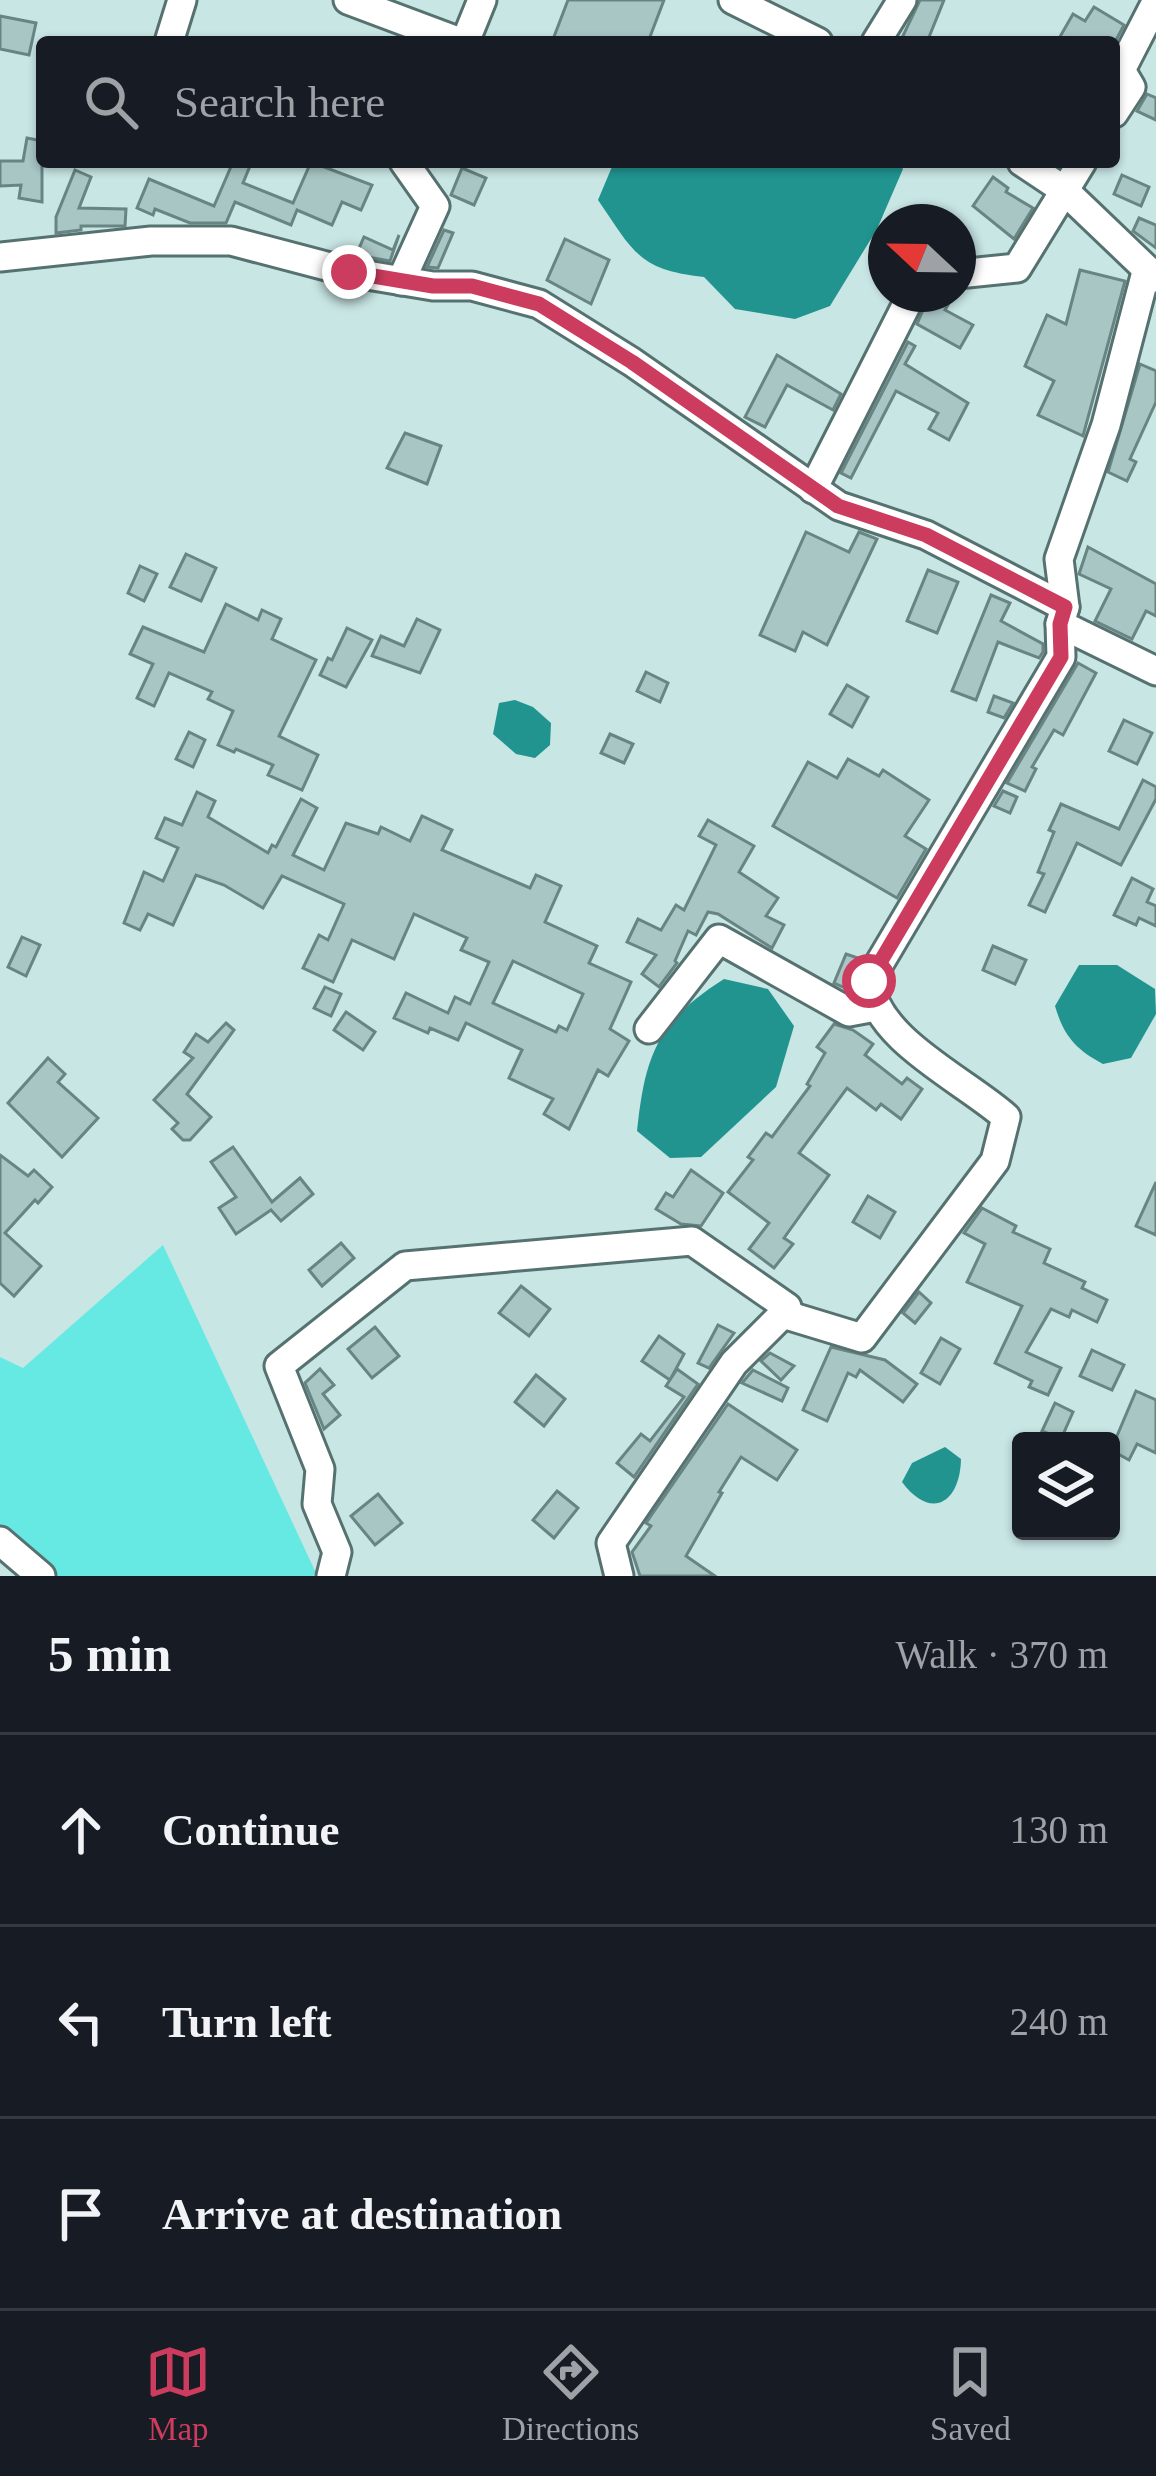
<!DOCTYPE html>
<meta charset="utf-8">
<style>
:root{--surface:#171b24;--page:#242831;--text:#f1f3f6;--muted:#9ea1a6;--line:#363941;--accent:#cc3c5e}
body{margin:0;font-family:Georgia,serif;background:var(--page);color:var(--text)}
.controls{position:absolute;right:36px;bottom:36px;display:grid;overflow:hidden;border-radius:12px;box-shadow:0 3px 9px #0004}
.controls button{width:108px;height:108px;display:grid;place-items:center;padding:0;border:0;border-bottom:3px solid var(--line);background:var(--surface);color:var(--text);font:60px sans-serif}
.compass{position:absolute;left:868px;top:204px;width:108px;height:108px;border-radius:50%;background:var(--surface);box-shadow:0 3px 9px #0004;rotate:292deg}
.stop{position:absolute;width:36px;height:36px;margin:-27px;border:9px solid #cc3c5e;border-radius:50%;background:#fff}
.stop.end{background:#cc3c5e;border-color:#fff;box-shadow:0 3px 12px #0008}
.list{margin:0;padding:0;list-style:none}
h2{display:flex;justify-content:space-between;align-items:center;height:156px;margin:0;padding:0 48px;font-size:51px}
h2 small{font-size:39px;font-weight:400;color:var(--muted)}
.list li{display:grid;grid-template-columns:78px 1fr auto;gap:36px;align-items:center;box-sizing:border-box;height:192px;padding:0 48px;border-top:3px solid var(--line)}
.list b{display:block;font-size:45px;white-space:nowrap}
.list em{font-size:39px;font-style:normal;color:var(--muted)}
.icon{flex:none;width:66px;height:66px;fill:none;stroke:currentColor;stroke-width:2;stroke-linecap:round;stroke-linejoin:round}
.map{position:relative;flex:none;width:1156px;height:1576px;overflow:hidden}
.search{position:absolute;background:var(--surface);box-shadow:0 3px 9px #0004;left:36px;right:36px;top:36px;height:132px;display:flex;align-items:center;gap:30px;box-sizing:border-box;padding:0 42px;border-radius:12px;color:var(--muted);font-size:45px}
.sheet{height:732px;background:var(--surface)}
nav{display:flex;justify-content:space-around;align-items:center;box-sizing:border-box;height:168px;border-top:3px solid var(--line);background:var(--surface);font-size:33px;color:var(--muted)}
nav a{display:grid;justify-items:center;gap:6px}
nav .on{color:var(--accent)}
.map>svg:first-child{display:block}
.green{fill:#67e9e3}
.water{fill:#219490}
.building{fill:#a8c6c4;stroke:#688583;stroke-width:3;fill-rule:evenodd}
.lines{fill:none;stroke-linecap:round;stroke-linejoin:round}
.street-casing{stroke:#567270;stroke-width:33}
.street{stroke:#fff;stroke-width:27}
.route{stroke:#cc3c5e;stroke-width:15}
</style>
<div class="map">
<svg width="1156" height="1576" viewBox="0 0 1156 1576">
<rect width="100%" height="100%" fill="#c8e6e4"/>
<polygon class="green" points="163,1245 316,1573 313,1576 58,1576 0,1527 0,1357 23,1368"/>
<g class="water">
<path d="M614,162H898L903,169L877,229L830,306L795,319L735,309L704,277C638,270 633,251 598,200Z"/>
<polygon points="515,700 533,707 551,723 550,745 535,758 516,754 493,734 499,703"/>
<path d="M1079,965H1117L1155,989L1156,1014L1131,1058L1103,1064C1075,1049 1064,1036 1055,1006Z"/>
<path d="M724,979L768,989L794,1026L776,1087L701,1157L670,1158L637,1131C645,1054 658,1021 724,979Z"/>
<path d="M945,1447L961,1459C960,1503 931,1521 902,1482L912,1463Z"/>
</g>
<g class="building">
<polygon points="568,0 664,0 648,42 552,42"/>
<polygon points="920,0 944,0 927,42 900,42"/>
<polygon points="1094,7 1124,25 1115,42 1057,42 1073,14 1085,21"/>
<polygon points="0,16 36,23 29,55 0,49"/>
<polygon points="1147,94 1156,98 1156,120 1137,111"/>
<polygon points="27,138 42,141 42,202 19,198 21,185 0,186 0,161 23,161"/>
<polygon points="233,162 250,166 243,183 293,203 311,162 372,185 361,210 342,202 332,225 297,210 291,225 235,202 226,223 190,223 155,209 153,215 137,208 149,179 214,206"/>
<polygon points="462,168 486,178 474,205 451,195"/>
<polygon points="75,170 91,177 79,208 126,209 125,226 81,226 81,230 56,233 56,217"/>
<polygon points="1122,175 1149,187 1141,206 1114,194"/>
<polygon points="993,177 1008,188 1006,192 1033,208 1014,239 973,206"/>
<polygon points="1139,218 1156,225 1156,248 1133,231"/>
<polygon points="444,230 453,233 438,268 427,267"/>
<polygon points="399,235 390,261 356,255 364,237 393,250"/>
<polygon points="565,239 609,260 591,304 547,280"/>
<polygon points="1080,270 1125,281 1083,436 1038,415 1054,381 1025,366 1047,315 1066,324"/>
<polygon points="930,294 954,294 945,310 973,325 960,348 917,324"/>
<polygon points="908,342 915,346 905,364 968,403 949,440 929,429 938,413 896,391 851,478 841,473"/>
<polygon points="777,355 841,394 833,410 787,385 765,427 745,417"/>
<polygon points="1140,364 1156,371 1156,402 1130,459 1136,462 1127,481 1108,472"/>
<polygon points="405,433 441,446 427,484 387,468"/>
<polygon points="806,532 849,552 859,532 877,539 827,645 803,632 795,651 760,635"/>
<polygon points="1088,547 1156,584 1156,616 1146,611 1132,639 1095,621 1111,589 1079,574"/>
<polygon points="186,554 216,568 201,601 170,587"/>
<polygon points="140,566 157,574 144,601 128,593"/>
<polygon points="928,570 958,582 937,633 907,621"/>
<polygon points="991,595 1010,603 1001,621 1043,644 1043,652 1039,658 998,642 976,700 952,691"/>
<polygon points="226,604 258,620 262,610 281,619 272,639 316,660 279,736 318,755 302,790 268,775 273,765 236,749 234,752 218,745 233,711 208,699 212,692 169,673 154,706 137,698 153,664 130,654 143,627 204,652"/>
<polygon points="417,619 440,630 420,673 372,656 381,636 404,646"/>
<polygon points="347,628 372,640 346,687 320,675 328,658 332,660"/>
<polygon points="1078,663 1096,673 1063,735 1054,730 1032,767 1036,769 1025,791 1007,783"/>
<polygon points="646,672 668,683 660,702 637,691"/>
<polygon points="847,685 868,697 852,727 830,714"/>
<polygon points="994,696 1013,703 1004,718 988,712"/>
<polygon points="1124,720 1152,733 1137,764 1109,751"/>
<polygon points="189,732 205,740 193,767 176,759"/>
<polygon points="610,734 633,744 624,763 601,753"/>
<polygon points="848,759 879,776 883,770 929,800 905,836 926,849 897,898 773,826 808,762 837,778"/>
<polygon points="1143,780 1156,787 1156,799 1121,865 1077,843 1045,912 1029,905 1044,874 1038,872 1054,832 1049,830 1061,804 1119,829"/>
<polygon points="1003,791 1017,797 1010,813 994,806"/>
<path d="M197,792L215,801L208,817L268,853L272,845L276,847L301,799L317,808L293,855L324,870L346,823L378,834L381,827L410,841L422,816L452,830L442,850L530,888L536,875L561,886L545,922L597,946L589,963L631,982L610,1029L629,1041L608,1076L598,1070L569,1129L544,1114L553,1099L509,1078L522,1050L466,1023L458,1040L430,1028L428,1033L394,1018L406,993L448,1013L455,997L470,1004L489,962L461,950L467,938L414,914L394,959L352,940L333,982L303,968L319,935L328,940L344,904L282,876L263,908L224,885L196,875L173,925L148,914L140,930L124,923L144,872L163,881L178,848L156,838L165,818L182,825ZM513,961L583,994L567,1030L559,1026L556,1032L493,1003Z"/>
<polygon points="708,820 754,846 739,872 778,898 766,916 784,925 772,948 718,914 708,912 696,935 688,931 675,961 677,963 659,987 642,974 656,955 627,942 638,919 661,930 676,905 684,910 716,845 699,836"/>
<polygon points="1132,878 1153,889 1147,902 1156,906 1156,926 1139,918 1136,925 1114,915"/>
<polygon points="22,937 40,945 26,976 8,967"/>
<polygon points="993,946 1026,960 1015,984 983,970"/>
<polygon points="846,954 861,959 851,978 852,991 834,983"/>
<polygon points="325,987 341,994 331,1016 314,1008"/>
<polygon points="346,1012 375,1032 363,1050 334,1030"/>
<polygon points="226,1023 234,1030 187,1094 211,1117 190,1140 183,1140 172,1129 178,1123 154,1100 193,1058 184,1052 196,1034 208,1042"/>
<polygon points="834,1024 853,1030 873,1044 865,1055 902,1084 907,1078 922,1089 901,1119 881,1104 876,1110 847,1088 799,1153 829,1175 784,1238 793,1244 774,1268 749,1249 769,1223 728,1192 753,1160 748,1157 766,1133 772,1137 810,1086 807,1084 825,1053 817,1047"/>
<polygon points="48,1058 65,1074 58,1082 98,1118 62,1157 8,1103"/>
<polygon points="233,1147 272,1202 300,1178 313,1194 281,1221 271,1210 236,1234 219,1208 236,1197 211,1162"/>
<polygon points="0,1155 28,1176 34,1170 52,1187 38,1203 35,1200 5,1233 41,1266 14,1296 0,1283"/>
<polygon points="691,1170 723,1193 701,1226 681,1224 656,1209 666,1193 673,1197"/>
<polygon points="1156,1182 1156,1235 1136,1226"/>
<polygon points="868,1196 895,1212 880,1238 853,1222"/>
<polygon points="982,1208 1016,1226 1013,1232 1050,1249 1044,1263 1085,1282 1082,1288 1107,1300 1097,1322 1072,1310 1069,1317 1051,1309 1026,1352 1061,1368 1048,1395 1029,1387 1032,1381 995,1363 1022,1306 967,1282 985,1244 964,1233"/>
<polygon points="341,1243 354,1258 322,1286 309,1270"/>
<polygon points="521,1286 550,1309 529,1336 499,1313"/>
<polygon points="919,1292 931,1303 915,1323 903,1313"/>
<polygon points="718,1325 734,1333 709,1368 698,1363"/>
<polygon points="375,1327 399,1356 372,1378 348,1349"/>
<polygon points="659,1336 684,1354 670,1380 642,1361"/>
<polygon points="941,1338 960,1349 940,1384 921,1373"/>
<polygon points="831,1347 885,1360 917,1384 903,1402 860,1370 856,1377 848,1373 827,1421 803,1410"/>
<polygon points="1092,1350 1124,1365 1112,1390 1080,1376"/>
<polygon points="770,1353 794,1366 781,1380 761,1361"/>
<polygon points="320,1369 334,1385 323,1394 340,1415 324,1429 305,1383"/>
<polygon points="677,1369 698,1384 634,1477 617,1463 641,1434 650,1441 684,1397 666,1386"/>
<polygon points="753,1370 788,1388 782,1401 742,1383"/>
<polygon points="536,1375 565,1399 544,1426 515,1402"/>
<polygon points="1136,1391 1156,1400 1156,1453 1137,1444 1129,1460 1111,1450"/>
<polygon points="1055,1403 1073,1412 1061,1439 1042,1431"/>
<polygon points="728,1404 797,1450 777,1480 741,1457 719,1492 722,1493 686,1556 715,1576 640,1576 632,1552 651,1526 646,1523"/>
<polygon points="557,1491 578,1508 554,1538 533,1520"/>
<polygon points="378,1494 402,1523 375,1545 351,1516"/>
</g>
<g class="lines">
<defs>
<g id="street">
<polyline points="348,0 460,42"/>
<polyline points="733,0 818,42"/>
<polyline points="169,42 182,0"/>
<polyline points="465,42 482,0"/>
<polyline points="876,42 902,0"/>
<polyline points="1114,113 1131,87 1121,70 1156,2"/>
<polyline points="1022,162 1064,190 1156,278"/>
<polyline points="0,257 151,241 231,241 349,272 433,286 472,286 539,304 632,362 839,506 926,535 1065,607"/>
<polyline points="958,274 1017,268 1082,162"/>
<polyline points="401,281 435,206 404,162"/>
<polyline points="813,489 912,294"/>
<polyline points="1060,624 1156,671"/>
<polyline points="649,1029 719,939 849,1012 876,1007"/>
<polyline points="0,1541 41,1576"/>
<polyline points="331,1576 337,1552 317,1504 320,1469 279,1366 405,1266 692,1241 787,1307"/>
<path d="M619,1576L611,1543L734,1363L783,1314L862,1338L995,1161L1006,1117C963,1079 876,1040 869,981L1061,657L1060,624L1065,607L1059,559L1106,425L1146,272"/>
</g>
</defs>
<use href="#street" class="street-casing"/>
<use href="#street" class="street"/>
</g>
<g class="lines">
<polyline class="route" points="349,272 433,286 472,286 539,304 632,362 838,506 926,535 1065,607 1060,624 1061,657 869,981"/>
</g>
</svg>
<div class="controls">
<button><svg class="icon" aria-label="layers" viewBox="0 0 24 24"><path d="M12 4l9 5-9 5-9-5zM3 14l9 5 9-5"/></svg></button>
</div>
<svg class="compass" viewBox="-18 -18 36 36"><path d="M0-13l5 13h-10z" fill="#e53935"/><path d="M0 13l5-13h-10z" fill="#9ea1a6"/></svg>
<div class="stop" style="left:869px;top:981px"></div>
<div class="stop end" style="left:349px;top:272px"></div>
<div class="search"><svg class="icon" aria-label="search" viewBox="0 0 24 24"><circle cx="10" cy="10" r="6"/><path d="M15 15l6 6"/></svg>Search here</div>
</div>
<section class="sheet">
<h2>5 min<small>Walk · 370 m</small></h2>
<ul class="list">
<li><svg class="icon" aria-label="ahead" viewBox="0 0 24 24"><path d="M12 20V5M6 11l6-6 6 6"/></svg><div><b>Continue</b></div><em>130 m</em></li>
<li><svg class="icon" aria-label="left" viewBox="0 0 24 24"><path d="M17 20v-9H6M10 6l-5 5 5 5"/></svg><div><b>Turn left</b></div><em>240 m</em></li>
<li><svg class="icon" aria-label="arrive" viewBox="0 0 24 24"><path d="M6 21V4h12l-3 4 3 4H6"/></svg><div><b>Arrive at destination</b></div></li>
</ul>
</section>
<nav>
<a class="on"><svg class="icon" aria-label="map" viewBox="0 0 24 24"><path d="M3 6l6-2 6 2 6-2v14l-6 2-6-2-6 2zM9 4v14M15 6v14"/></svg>Map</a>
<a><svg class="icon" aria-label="directions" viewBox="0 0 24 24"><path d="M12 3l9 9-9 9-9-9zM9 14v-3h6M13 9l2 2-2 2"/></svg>Directions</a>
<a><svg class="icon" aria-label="saved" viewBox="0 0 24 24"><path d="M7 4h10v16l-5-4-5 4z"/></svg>Saved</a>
</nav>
